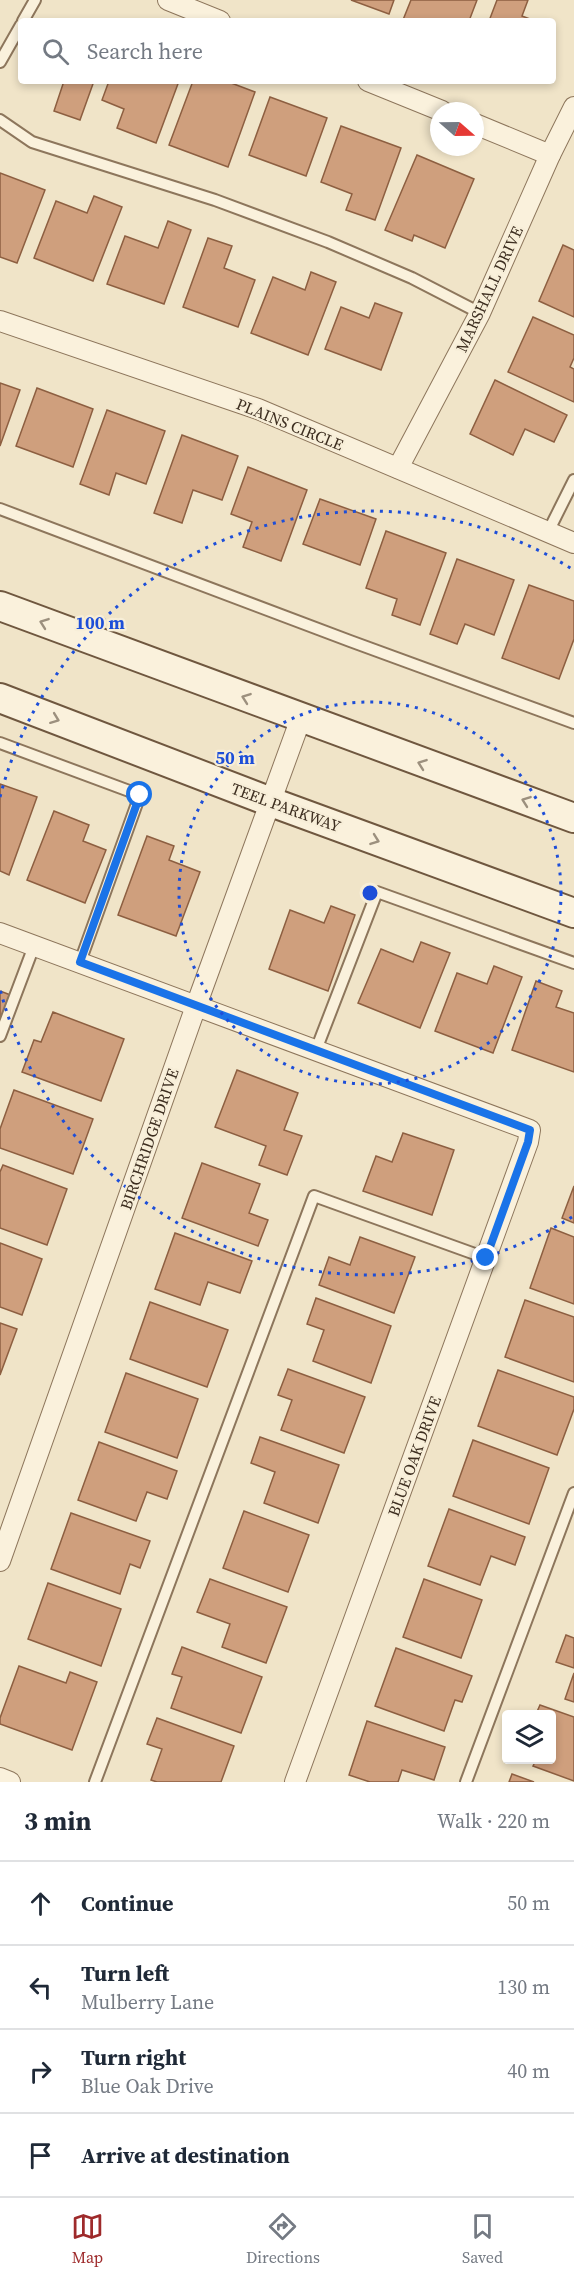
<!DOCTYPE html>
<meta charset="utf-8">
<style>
:root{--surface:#fff;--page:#f6f6f7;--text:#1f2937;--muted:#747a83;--line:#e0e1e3;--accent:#9e2a2b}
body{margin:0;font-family:"Source Serif 4",serif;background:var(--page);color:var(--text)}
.controls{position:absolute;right:18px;bottom:18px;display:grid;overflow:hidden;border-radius:6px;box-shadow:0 3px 9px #0003}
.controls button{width:54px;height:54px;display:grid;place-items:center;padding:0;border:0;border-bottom:2px solid var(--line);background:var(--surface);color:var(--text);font:30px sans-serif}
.compass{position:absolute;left:430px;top:102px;width:54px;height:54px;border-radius:50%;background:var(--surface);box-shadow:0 3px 9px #0003;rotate:110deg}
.stop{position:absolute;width:18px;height:18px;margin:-14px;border:4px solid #1a73e8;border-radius:50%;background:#fff}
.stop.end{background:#1a73e8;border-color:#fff;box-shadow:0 2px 6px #0008}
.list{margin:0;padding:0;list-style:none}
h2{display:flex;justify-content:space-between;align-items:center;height:78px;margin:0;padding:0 24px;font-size:26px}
h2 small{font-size:20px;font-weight:400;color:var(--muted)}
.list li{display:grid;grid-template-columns:39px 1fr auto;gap:18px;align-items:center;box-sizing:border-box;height:84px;padding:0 24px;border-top:2px solid var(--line)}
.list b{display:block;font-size:22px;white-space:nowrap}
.list p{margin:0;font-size:20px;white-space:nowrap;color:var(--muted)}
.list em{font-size:20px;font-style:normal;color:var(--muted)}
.icon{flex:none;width:33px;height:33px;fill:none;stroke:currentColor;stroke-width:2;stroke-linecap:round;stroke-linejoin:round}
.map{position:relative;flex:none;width:574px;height:1782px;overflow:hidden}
.search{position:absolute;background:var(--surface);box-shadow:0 3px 9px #0003;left:18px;right:18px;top:18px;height:66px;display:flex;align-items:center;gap:15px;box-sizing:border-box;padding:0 21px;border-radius:6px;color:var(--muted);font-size:22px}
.sheet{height:414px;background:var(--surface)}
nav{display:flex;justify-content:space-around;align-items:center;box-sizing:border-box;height:84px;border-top:2px solid var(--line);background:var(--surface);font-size:16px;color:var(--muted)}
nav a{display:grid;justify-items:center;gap:3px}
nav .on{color:var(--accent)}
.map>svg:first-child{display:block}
.building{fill:#cf9f7d;stroke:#8d5f41;stroke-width:1.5}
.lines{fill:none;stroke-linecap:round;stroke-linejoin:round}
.service-casing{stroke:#8d765c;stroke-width:14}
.minor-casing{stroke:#8d765c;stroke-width:22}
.secondary-casing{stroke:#6f573f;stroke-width:32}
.service{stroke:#faf1dc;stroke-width:10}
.minor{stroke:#faf1dc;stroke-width:20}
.secondary{stroke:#faf1dc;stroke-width:28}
.oneway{stroke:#9c907e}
.route{stroke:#1a73e8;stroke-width:8}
.ring{fill:none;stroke:#1d4ed8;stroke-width:3;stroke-dasharray:3 6}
.labels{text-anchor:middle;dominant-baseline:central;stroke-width:4.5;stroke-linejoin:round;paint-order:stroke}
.street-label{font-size:16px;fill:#3d2e20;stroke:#f7eed8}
.centre{fill:#1d4ed8;stroke:#f7eed8;stroke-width:3}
.ring-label{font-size:18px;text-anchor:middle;font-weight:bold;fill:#1d4ed8;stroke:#f7eed8;stroke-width:4.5;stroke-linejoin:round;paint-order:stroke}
</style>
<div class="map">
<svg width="574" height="1782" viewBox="0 0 574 1782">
<rect width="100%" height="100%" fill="#f0e4c8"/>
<g class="building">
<polygon points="351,0 394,0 389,14"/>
<polygon points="411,0 477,0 469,21 405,21 403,20"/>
<polygon points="497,0 528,0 522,16 535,21 489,21"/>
<polygon points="64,81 94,81 80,120 54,111"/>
<polygon points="109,81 179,81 156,143 117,128 124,109 102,100"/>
<polygon points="193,81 226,81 255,92 228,167 169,145"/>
<polygon points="270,97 327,118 306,176 249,155"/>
<polygon points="341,126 401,148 375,220 346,210 352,194 321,182"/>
<polygon points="417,155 474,179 445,248 414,235 412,241 385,230"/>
<polygon points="0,173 45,190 17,263 0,257"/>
<polygon points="94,196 122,207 93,281 34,258 56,201 87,213"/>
<polygon points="168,221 191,230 164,304 107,284 125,236 158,248"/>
<polygon points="208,238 232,246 224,268 255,280 238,327 183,307"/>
<polygon points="563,245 574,250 574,317 539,301"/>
<polygon points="311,272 336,282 308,355 251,333 273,277 305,290"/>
<polygon points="375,303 402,313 381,370 325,349 341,307 369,318"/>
<polygon points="533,317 574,335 574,358 570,367 574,369 574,402 508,372"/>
<polygon points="495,380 567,415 554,442 525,429 513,455 470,434"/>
<polygon points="0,383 20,390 0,446"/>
<polygon points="37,388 93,409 73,467 16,446"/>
<polygon points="107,410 165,431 146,484 116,473 109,495 80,484"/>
<polygon points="182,435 238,456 222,500 193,490 182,523 154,513"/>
<polygon points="248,467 307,490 281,561 243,547 252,522 231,514"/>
<polygon points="320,499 376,519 360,565 303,544"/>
<polygon points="386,531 446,553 420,625 392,615 397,599 366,588"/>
<polygon points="457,559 514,580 494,635 465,624 457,644 430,634"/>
<polygon points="529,585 574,601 574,639 559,679 502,658"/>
<polygon points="0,784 37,797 9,875 0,871"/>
<polygon points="54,811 89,825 83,841 106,850 85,903 27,880"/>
<polygon points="147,836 174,846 169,860 200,872 176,936 118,915"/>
<polygon points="331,906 355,915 328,991 269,969 290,910 324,923"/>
<polygon points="421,942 450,953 420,1028 358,1003 381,949 413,962"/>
<polygon points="494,966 522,977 493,1053 435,1031 457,973 487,984"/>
<polygon points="536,981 562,991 556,1007 574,1013 574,1072 512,1050"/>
<polygon points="0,991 13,996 0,1021"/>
<polygon points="53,1012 124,1039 101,1101 22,1072 34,1040 41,1042"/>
<polygon points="237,1070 298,1093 284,1130 302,1136 287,1175 259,1165 266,1146 215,1127"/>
<polygon points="14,1090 93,1119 73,1174 0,1148 0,1129"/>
<polygon points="403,1133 454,1150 432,1215 363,1191 376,1156 392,1162"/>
<polygon points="202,1163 260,1184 249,1213 268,1220 258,1246 182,1218"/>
<polygon points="3,1165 67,1189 47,1245 0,1228 0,1172"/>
<polygon points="574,1186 574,1223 562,1218"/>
<polygon points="551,1228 574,1237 574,1304 530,1288"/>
<polygon points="175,1233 252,1261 240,1293 208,1282 200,1305 155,1289"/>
<polygon points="360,1237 415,1257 394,1313 319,1285 329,1257 350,1265"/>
<polygon points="0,1243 42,1259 22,1315 0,1307"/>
<polygon points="316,1298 391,1326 371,1383 313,1361 324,1330 307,1324"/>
<polygon points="525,1300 574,1317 574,1382 505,1357"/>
<polygon points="150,1302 228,1330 207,1387 130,1359"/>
<polygon points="0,1323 17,1329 0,1375"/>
<polygon points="288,1369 365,1397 344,1453 281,1430 292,1400 278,1395"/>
<polygon points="498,1370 574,1397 574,1409 557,1455 478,1426"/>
<polygon points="126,1373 198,1399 177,1458 105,1432"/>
<polygon points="260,1437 339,1465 318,1523 264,1503 275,1472 251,1463"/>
<polygon points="473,1440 549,1468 529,1524 453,1496"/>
<polygon points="99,1442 177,1471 167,1499 147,1492 136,1521 78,1500"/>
<polygon points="449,1509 525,1537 515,1565 491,1556 480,1585 428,1566"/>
<polygon points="244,1511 309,1535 288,1592 223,1568"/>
<polygon points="71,1513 150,1541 140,1568 130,1564 120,1594 51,1569"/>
<polygon points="210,1579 287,1607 266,1663 222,1647 230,1624 197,1612"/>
<polygon points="424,1579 482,1600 461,1658 403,1637"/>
<polygon points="48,1583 121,1609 101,1666 28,1639"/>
<polygon points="566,1635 574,1638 574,1668 556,1662"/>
<polygon points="182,1647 262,1677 241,1733 171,1708 182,1677 172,1674"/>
<polygon points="396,1648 472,1676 462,1702 455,1700 444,1731 375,1706"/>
<polygon points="19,1666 66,1683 70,1672 97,1682 72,1750 0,1724 0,1718"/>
<polygon points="574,1673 574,1702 565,1699"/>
<polygon points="540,1705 574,1717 574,1781 533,1766 536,1760 552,1760 552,1714 536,1714"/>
<polygon points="157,1718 234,1746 221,1782 157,1782 151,1780 162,1749 147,1744"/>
<polygon points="367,1721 445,1747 434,1780 402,1770 398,1782 370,1782 349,1775"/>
<polygon points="512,1774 534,1782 509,1782"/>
</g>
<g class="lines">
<defs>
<g id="service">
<polyline points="23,21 35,0"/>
<polyline points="0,62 21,25"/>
<polyline points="0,120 32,142 215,200 328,242 412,278 480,313"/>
<polyline points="0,509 350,641 574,723"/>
<polyline points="548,532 574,480"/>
<polyline points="0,743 140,795 80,962"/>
<polyline points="0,1036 34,946"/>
<polyline points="316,1050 377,892 574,963"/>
<polyline points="95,1782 314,1196 486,1258"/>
<polyline points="466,1782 574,1493"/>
</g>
<g id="minor">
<polyline points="168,0 220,21"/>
<polyline points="368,81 442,111"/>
<polyline points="475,124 550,155"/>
<polyline points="0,321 258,409 574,543"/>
<polyline points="398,468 480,313 550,155 574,107"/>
<polyline points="0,933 530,1130 528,1142 295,1782"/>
<polyline points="0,1561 196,1006 301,718"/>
<polyline points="0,1778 10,1782"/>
</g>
<g id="secondary">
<polyline points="0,606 574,818"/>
<polyline points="0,698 271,802 574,913"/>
</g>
</defs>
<use href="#service" class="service-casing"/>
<use href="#minor" class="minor-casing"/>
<use href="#secondary" class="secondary-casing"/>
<use href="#service" class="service"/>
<use href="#minor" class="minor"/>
<use href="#secondary" class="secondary"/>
</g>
<defs><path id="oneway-chevron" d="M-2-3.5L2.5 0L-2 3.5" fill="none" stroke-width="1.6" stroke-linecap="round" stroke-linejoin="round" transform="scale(1.5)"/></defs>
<g class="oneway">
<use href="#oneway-chevron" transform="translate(44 623) rotate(-160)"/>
<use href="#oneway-chevron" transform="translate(246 698) rotate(-160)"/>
<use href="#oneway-chevron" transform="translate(55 719) rotate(21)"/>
<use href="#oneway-chevron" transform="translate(422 764) rotate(-160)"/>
<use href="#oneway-chevron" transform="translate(526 801) rotate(-160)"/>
<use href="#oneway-chevron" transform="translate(375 840) rotate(20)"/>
</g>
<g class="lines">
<polyline class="route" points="140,795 80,962 530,1130 528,1142 486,1258"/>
</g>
<g class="ring">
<circle cx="370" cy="893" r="191"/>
<path d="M572 1217A382 382 0 0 1 0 989M0 797A382 382 0 0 1 572 569"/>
</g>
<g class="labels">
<g class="street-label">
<text transform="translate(489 289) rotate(-65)">MARSHALL DRIVE</text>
<text transform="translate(290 424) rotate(22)">PLAINS CIRCLE</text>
<text transform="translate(286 807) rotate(20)">TEEL PARKWAY</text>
<text transform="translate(149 1139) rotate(-71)">BIRCHRIDGE DRIVE</text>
<text transform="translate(414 1456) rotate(-70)">BLUE OAK DRIVE</text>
</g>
</g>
<circle cx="370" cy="893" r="9" class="centre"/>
<g class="ring-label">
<text x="100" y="629">100 m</text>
<text x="235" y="764">50 m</text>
</g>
</svg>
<div class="controls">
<button><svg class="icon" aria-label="layers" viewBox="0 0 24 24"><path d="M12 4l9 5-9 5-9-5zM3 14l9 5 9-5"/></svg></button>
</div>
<svg class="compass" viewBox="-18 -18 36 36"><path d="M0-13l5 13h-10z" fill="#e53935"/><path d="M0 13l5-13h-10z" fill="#747a83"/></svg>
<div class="stop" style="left:140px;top:795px"></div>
<div class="stop end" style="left:486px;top:1258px"></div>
<div class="search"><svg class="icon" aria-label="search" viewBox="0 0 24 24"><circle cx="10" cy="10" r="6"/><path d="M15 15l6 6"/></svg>Search here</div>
</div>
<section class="sheet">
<h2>3 min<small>Walk · 220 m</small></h2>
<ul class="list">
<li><svg class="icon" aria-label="ahead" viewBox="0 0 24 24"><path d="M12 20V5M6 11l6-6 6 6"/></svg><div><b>Continue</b></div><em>50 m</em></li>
<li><svg class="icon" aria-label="left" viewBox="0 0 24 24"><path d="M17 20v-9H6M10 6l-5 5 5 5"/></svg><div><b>Turn left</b><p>Mulberry Lane</p></div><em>130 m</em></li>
<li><svg class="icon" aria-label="right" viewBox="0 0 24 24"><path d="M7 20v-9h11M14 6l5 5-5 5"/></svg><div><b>Turn right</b><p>Blue Oak Drive</p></div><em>40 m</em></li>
<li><svg class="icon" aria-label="arrive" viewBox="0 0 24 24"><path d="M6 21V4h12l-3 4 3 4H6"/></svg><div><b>Arrive at destination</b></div></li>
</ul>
</section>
<nav>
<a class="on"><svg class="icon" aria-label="map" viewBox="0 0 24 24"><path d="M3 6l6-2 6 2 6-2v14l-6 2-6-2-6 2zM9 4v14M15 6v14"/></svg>Map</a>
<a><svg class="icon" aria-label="directions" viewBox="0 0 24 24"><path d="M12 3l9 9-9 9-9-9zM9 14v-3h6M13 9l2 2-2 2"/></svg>Directions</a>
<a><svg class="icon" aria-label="saved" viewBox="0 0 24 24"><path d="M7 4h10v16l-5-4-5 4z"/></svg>Saved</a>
</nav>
